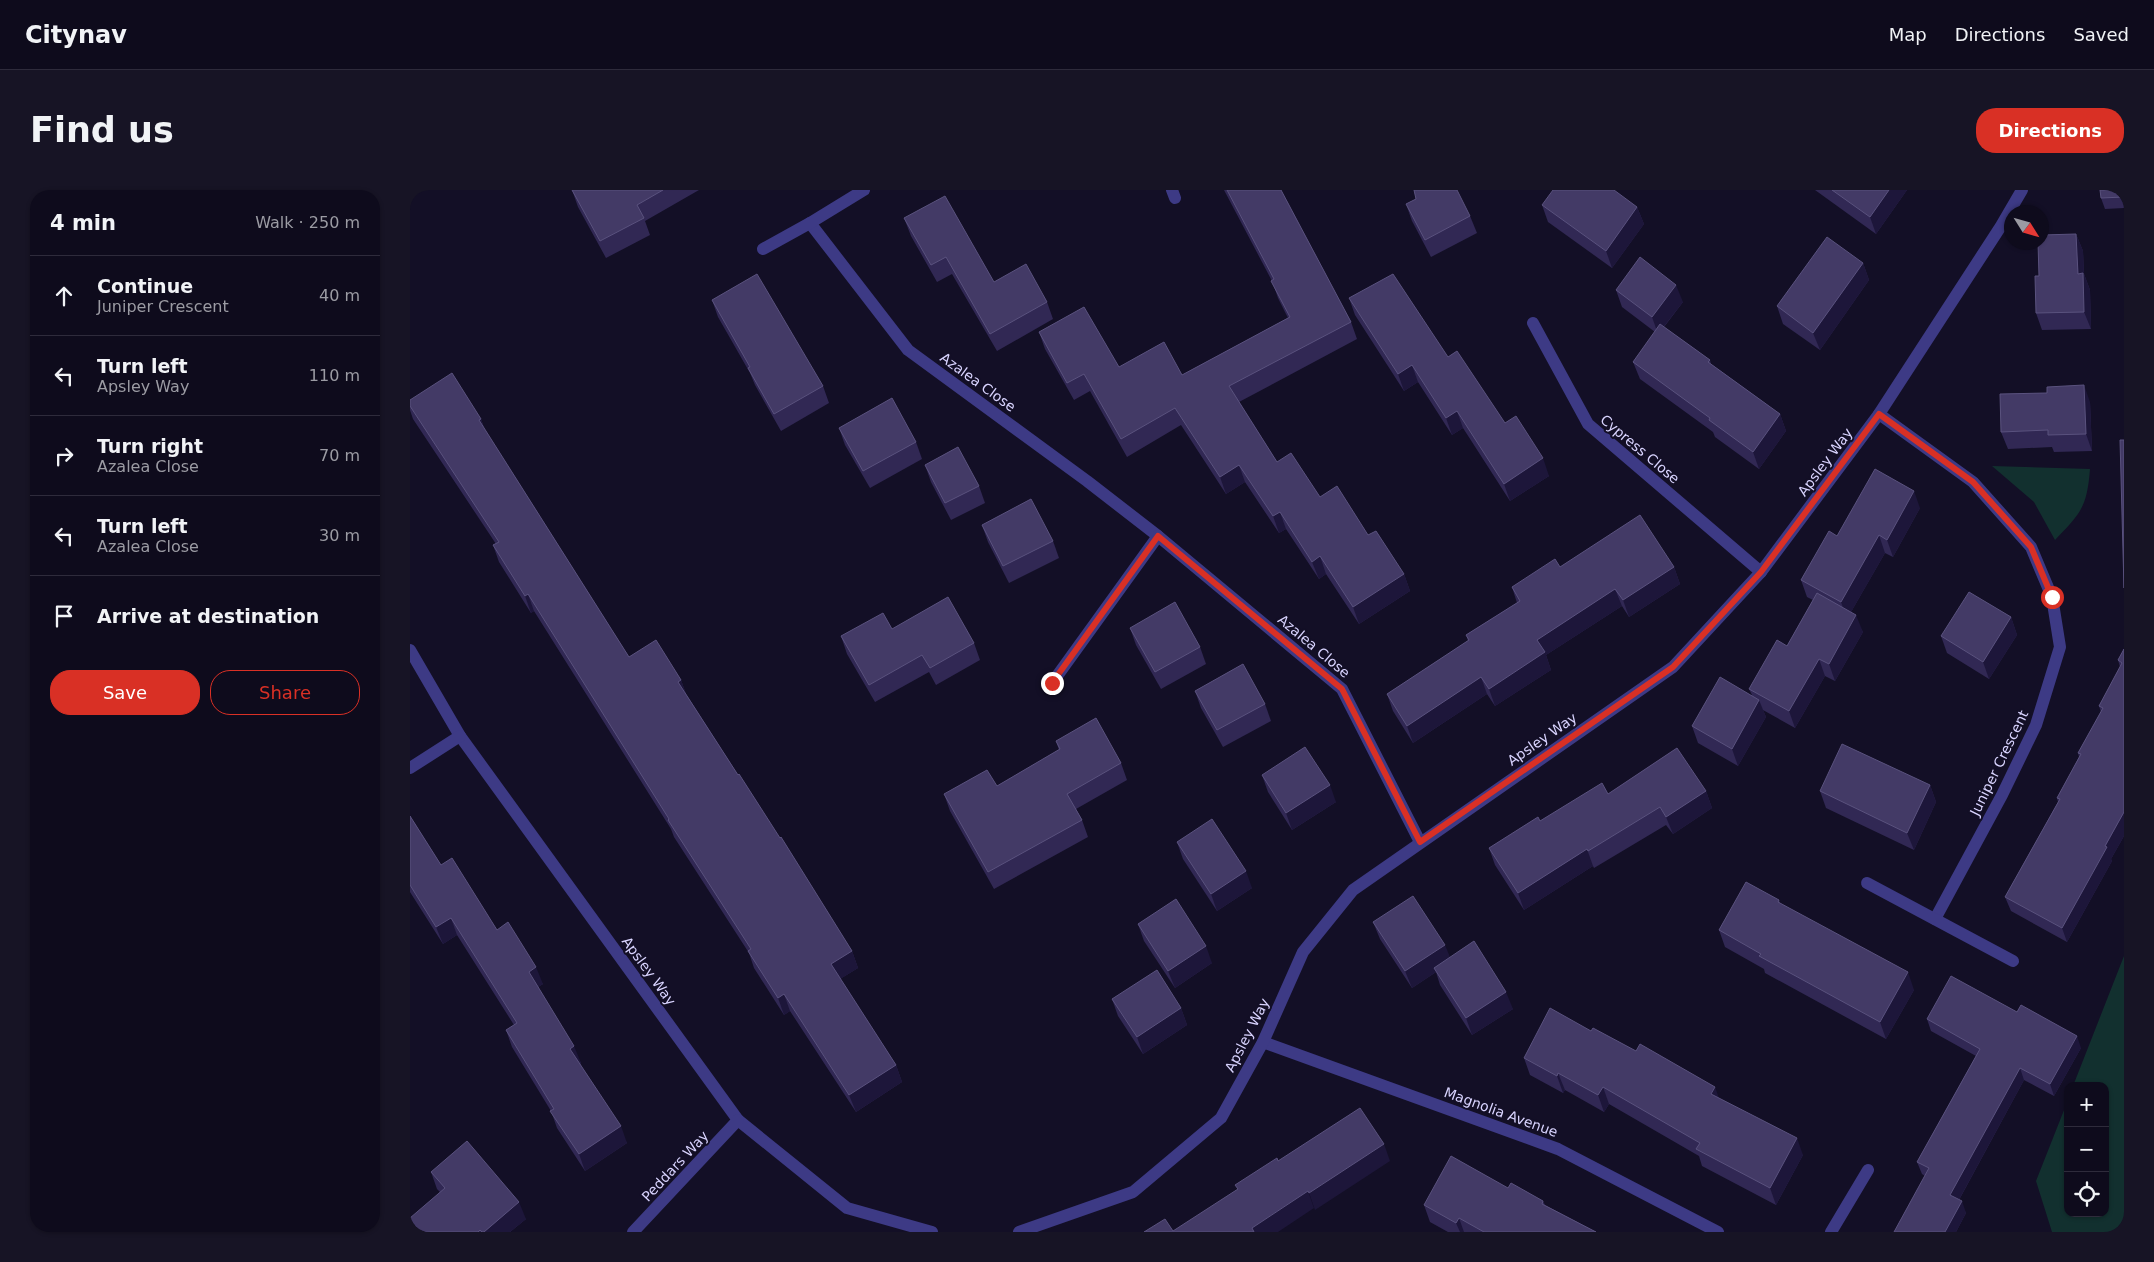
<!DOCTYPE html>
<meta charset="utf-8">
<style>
:root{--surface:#0e0b1c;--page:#171425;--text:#f1f3f6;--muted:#9b9ba3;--line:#2e2b3b;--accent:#d93025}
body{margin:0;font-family:"DejaVu Sans",sans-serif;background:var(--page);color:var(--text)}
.controls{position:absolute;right:15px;bottom:15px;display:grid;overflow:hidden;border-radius:10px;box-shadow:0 1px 4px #0004}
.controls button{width:45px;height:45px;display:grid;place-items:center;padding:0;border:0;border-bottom:1px solid var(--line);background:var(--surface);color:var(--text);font:25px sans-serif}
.compass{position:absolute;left:1594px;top:15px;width:45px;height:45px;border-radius:50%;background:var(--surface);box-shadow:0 1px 4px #0004;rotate:127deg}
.stop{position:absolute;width:15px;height:15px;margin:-11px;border:4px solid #d93025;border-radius:50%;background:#fff}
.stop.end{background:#d93025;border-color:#fff;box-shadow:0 1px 5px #0008}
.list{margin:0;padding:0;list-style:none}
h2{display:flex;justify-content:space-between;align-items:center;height:65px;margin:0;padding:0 20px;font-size:21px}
h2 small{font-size:16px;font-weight:400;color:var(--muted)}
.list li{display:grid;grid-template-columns:32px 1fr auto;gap:15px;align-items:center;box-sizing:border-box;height:80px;padding:0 20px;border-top:1px solid var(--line)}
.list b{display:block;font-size:19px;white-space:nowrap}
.list p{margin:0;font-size:16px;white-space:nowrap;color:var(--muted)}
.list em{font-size:16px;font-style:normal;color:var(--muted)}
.actions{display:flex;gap:10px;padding:15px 20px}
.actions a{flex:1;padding:11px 0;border:1px solid var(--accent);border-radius:20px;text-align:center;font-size:18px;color:var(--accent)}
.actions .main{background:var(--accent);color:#fff}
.icon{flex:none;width:28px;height:28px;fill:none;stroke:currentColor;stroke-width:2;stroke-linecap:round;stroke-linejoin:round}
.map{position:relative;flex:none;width:1714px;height:1042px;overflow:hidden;border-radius:20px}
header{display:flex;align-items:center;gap:30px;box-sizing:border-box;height:70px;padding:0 25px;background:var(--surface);border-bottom:1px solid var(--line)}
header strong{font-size:24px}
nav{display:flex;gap:28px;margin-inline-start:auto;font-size:18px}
.intro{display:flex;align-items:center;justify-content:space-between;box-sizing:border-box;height:120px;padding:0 30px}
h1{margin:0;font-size:35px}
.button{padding:12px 22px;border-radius:20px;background:var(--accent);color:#fff;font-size:18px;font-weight:700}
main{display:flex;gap:30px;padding:0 30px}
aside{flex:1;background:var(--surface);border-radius:20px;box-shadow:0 1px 4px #0004}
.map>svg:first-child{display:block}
.green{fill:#12302f}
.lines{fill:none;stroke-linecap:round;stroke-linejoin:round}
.street{stroke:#3d3a85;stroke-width:12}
.wall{fill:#312854}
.shaded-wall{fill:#1d163a}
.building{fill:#433a66;stroke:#5a527e}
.route{stroke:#d93025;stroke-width:6}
.labels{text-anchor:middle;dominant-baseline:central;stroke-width:4;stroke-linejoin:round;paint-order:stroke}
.street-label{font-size:14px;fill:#d9d4ff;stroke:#130f26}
</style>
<header>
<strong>Citynav</strong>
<nav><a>Map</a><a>Directions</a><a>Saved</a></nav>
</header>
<div class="intro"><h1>Find us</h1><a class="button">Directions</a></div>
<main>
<aside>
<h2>4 min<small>Walk · 250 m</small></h2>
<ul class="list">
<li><svg class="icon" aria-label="ahead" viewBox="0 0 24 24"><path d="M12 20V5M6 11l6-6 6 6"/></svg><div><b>Continue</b><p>Juniper Crescent</p></div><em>40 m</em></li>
<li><svg class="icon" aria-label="left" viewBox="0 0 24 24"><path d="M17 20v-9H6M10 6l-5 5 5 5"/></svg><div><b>Turn left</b><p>Apsley Way</p></div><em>110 m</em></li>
<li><svg class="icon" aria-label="right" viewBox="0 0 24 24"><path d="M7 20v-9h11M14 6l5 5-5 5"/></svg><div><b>Turn right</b><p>Azalea Close</p></div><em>70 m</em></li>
<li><svg class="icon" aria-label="left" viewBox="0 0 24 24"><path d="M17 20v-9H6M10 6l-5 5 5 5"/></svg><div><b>Turn left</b><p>Azalea Close</p></div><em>30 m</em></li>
<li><svg class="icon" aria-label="arrive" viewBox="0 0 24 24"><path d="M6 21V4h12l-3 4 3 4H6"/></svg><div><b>Arrive at destination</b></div></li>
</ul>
<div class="actions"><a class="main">Save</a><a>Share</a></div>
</aside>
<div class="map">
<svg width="1714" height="1042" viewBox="0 0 1714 1042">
<rect width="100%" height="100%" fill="#130f26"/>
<g class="green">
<path d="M1582,276L1680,279C1677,317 1671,323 1645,350L1624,312Z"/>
<polygon points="1714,766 1714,1042 1642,1042 1626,991 1658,910 1658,1023 1695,1023 1695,896 1663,896"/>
</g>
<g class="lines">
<g class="street">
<polyline points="762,0 765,8"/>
<polyline points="400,33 498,160 677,291 748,346 932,499 1010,652"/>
<polyline points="353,59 400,33 454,0"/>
<polyline points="1123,133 1178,234 1351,382"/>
<polyline points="1469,224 1563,292 1621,357 1642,407 1650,457 1626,535 1592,605 1525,729"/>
<polyline points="0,460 50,546 328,930 437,1018 522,1042"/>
<polyline points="642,493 748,346"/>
<polyline points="0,578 50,546"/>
<polyline points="1457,693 1603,771"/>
<polyline points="853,852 1148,959 1308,1042"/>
<polyline points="223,1042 328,930"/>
<polyline points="609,1042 723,1002 811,928 853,852 893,762 943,700 1263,477 1351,382 1469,224 1591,36 1612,0"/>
<polyline points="1421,1042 1458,980"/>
</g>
</g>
<g class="wall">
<polygon points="162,0 289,0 235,31 240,45 196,68 168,17"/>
<polygon points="814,0 871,0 941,132 947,149 829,212 867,272 910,307 958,345 994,384 1000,401 949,434 916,384 909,389 876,339 869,343 835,292 816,304 771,235 717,267 680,201 664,210 635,159 629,142 709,177 772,185 878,128 868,108 862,91"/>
<polygon points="1405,0 1497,0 1466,44"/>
<polygon points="1714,0 1714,18 1695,19 1691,8"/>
<polygon points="1006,9 1060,26 1067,43 1021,67 1002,31 996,14"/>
<polygon points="1132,15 1227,17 1234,34 1202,78 1138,32"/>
<polygon points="494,28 584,92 637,112 643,129 587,161 542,84 527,92 501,46"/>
<polygon points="1666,44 1673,61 1674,84 1680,100 1681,139 1632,140 1626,123 1629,86"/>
<polygon points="1453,73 1459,90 1410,160 1373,134 1367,116"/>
<polygon points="1206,100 1273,112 1254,137 1300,170 1301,174 1370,224 1376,241 1349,279 1305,247 1303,242 1230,189 1223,172 1245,142 1212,117"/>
<polygon points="939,108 1038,167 1139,286 1100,311 1053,238 1042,245 1008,192 994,201 945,125"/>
<polygon points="302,110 413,196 419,213 371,241 345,195 340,183 308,127"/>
<polygon points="1637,203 1680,212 1682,261 1644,262 1642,257 1598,259 1591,242"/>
<polygon points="0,210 71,229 75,240 219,467 271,490 276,504 328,585 442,761 448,778 430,789 486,875 492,892 446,922 380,821 374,825 344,778 339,763 264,647 261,639 124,421 121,423 89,372 83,355 86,354 3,229 0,220"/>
<polygon points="429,238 506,252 512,269 460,298 435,255"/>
<polygon points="515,275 569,296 575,313 541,330 521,292"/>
<polygon points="1510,318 1483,367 1475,363 1441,422 1453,442 1425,491 1415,486 1385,538 1353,520 1356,527 1328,576 1288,553 1282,536 1342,505 1339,499 1377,456 1403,410 1397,407 1391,390 1427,346"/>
<polygon points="572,335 643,351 649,368 599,393 578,352"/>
<polygon points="1150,377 1264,377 1270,394 1219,427 1212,416 1136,465 1141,480 1085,516 1077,504 1003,553 983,521 977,504 1058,451 1056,445 1107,413 1102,397"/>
<polygon points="1601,427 1607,445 1579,489 1537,463 1531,446"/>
<polygon points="720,438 790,457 796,474 751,499 726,455"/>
<polygon points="482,439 564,453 570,470 526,495 519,482 465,512 437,464 431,446"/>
<polygon points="1714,459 1714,646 1701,669 1702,671 1657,752 1601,721 1595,707 1648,612 1647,608 1669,567 1668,563 1691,522 1689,516 1710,477 1708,470"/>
<polygon points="785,501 855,514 861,531 813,557 791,518"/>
<polygon points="646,551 711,573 717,590 666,619 672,630 678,647 584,699 540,621 534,604 587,596 649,560"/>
<polygon points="852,585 926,612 882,640 858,602"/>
<polygon points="1520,595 1526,612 1504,660 1416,618 1410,601"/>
<polygon points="1296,601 1302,618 1263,644 1256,635 1184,678 1183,676 1114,720 1085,675 1079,658 1130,631 1198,604"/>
<polygon points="0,626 31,675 133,794 128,797 171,873 170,874 217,953 175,981 147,938 141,921 102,857 96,840 104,835 47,745 33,754 0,702"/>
<polygon points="767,652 842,698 807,721 773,669"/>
<polygon points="1369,710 1370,713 1504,800 1476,849 1355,783 1354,779 1315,757 1309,740"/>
<polygon points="963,732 1040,767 1103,819 1062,845 1030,795 1026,782 1002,798 970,749"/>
<polygon points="728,734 802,773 765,798 734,751"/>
<polygon points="702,809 771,818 777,835 733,864 708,826"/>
<polygon points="1517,829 1671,858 1644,906 1614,890 1549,1010 1556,1023 1546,1042 1484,1042 1515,986 1512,984 1507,972 1566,866 1521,841"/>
<polygon points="1181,841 1308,908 1393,965 1366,1015 1292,976 1289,966 1199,914 1194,922 1155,900 1153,903 1120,885 1114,868"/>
<polygon points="21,982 116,1029 100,1042 0,1042 30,1002 27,999"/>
<polygon points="1098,998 1133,1011 1135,1015 1186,1042 1038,1042 1020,1032 1014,1015"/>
</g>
<g class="shaded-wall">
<polygon points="1479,0 1497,0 1466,44 1460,27"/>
<polygon points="1227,17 1234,34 1202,78 1196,61"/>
<polygon points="1666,44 1673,61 1674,84 1680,100 1681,139 1674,122 1668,84"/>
<polygon points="1453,73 1459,90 1410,160 1403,143"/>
<polygon points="1266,95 1273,112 1248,144 1242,127"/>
<polygon points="1002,175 1008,192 994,201 988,184"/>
<polygon points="1674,195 1680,212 1682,261 1676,244"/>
<polygon points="1047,221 1053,238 1042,245 1036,228"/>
<polygon points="1370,224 1376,241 1349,279 1343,262"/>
<polygon points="71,229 77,246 69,230"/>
<polygon points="1133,268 1139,286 1100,311 1094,294"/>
<polygon points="829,275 835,292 816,304 810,287"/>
<polygon points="1504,301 1510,318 1483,367 1477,350"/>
<polygon points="870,322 876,339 869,343 863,326"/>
<polygon points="1469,345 1475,363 1437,429 1431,412"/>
<polygon points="910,366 916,384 909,389 902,372"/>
<polygon points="1264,377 1270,394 1219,427 1213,410"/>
<polygon points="994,384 1000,401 949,434 943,417"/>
<polygon points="1205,399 1212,416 1136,465 1141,480 1085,516 1079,499 1127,450"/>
<polygon points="118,404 124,421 121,423 115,406"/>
<polygon points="1446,425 1453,442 1425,491 1419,474"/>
<polygon points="1601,427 1607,445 1579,489 1573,472"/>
<polygon points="1409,469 1415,486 1385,538 1379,521"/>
<polygon points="1071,487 1077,504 1003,553 997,536"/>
<polygon points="271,490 277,507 268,492"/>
<polygon points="1349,510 1356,527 1328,576 1322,559"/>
<polygon points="920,595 926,612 882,640 876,623"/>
<polygon points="1520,595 1526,612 1504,660 1497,643"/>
<polygon points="1296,601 1302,618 1263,644 1256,627"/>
<polygon points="1714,622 1714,646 1701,669 1702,671 1657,752 1652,738"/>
<polygon points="1177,659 1183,676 1114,720 1108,703"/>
<polygon points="836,681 842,698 807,721 801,704"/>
<polygon points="41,728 47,745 33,754 26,737"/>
<polygon points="1035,755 1042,772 1024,778 1026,782 1002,798 995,781"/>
<polygon points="796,756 802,773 765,798 758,781"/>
<polygon points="442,761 448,778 427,791 421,774"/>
<polygon points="126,777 133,794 125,799 119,782"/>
<polygon points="1498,782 1504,800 1476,849 1470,832"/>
<polygon points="1096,802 1103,819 1062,845 1056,828"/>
<polygon points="374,804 380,821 374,825 368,808"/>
<polygon points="771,818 777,835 733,864 727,847"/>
<polygon points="1667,846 1671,858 1644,906 1640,894"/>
<polygon points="164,856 171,873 166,876 160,859"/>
<polygon points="486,875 492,892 446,922 439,905"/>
<polygon points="1610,878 1614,890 1545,1017 1540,1005"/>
<polygon points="1148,883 1155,900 1153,903 1147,886"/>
<polygon points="1193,897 1199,914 1194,922 1188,905"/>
<polygon points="1305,897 1311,914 1301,904"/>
<polygon points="211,936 217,953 175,981 169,964"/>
<polygon points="1387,948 1393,965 1366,1015 1360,998"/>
<polygon points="974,954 980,971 905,1020 899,1003"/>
<polygon points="898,1001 904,1018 868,1042 843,1042 842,1038"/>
<polygon points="1552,1011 1556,1023 1546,1042 1535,1042"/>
<polygon points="109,1012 116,1029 100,1042 74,1042"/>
<polygon points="1049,1028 1054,1042 1050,1042 1046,1033"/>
</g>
<g class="building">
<polygon points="162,0 253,0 227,15 234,28 190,51"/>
<polygon points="817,0 871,0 941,132 819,196 867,272 881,263 910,307 927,296 958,345 966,341 994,384 943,417 910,366 902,372 870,322 863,326 829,275 810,287 765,218 711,249 674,184 657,193 629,142 674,117 709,177 754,152 772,185 880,127 861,91 864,89"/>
<polygon points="1004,0 1047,0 1060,26 1015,50 996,14 1006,9"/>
<polygon points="1143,0 1204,0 1227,17 1196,61 1132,15"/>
<polygon points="1422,0 1479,0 1460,27"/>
<polygon points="1690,0 1714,0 1714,7 1691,8"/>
<polygon points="535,6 584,92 616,74 637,112 580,144 536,67 521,75 494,28"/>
<polygon points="1666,44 1668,84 1673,83 1674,122 1626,123 1625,86 1629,86 1628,52 1632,52 1632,45"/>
<polygon points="1417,47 1453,73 1403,143 1367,116"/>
<polygon points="1230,67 1266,95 1242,127 1206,100"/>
<polygon points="347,84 413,196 364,224 338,178 340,177 302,110"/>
<polygon points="983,84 1038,167 1047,161 1095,233 1106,226 1133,268 1094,294 1047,221 1036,228 1002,175 988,184 939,108"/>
<polygon points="1250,134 1300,170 1298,172 1370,224 1343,262 1299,230 1300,228 1223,172"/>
<polygon points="42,183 71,229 69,230 219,467 246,450 271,490 268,492 328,585 329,584 370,648 371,647 442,761 421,774 486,875 439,905 374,804 368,808 338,761 341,759 258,630 259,629 118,404 115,406 83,355 89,352 0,216 0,210"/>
<polygon points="1674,195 1676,244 1638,245 1638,240 1591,242 1590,204 1637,203 1637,197"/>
<polygon points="482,208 506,252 453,281 429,238"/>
<polygon points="1710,250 1714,250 1714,398"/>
<polygon points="548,257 569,296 535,313 515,275"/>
<polygon points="1465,279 1504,301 1477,350 1469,345 1431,412 1391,390 1419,341 1427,346"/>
<polygon points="621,309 643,351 593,376 572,335"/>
<polygon points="1230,325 1264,377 1213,410 1205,399 1127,450 1135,462 1079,499 1071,487 997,536 977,504 1059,450 1056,445 1110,411 1102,397 1145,369 1150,377"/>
<polygon points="1559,402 1601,427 1573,472 1531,446"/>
<polygon points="1407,403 1446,425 1419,474 1409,469 1379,521 1339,499 1367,450 1377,456"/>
<polygon points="538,407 564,453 520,478 512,465 459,495 431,446 473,423 482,439"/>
<polygon points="765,412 790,457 745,482 720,438"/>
<polygon points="1714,459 1714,622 1695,656 1697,657 1652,738 1595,707 1650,609 1647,608 1671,564 1668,563 1693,518 1689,516 1712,473 1708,470"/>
<polygon points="833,474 855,514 807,540 785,501"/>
<polygon points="1310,487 1349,510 1322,559 1282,536"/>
<polygon points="686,528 711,573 657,604 672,630 578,682 534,604 577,580 587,596 650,559 646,551"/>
<polygon points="1432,554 1520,595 1497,643 1410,601"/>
<polygon points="895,557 920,595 876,623 852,585"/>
<polygon points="1267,558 1296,601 1256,627 1250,617 1178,661 1177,659 1108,703 1079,658 1128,627 1130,631 1192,593 1198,604"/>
<polygon points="0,626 31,675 42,668 87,740 98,732 126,777 119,782 164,856 160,859 211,936 169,964 140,921 144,919 96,840 107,833 41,728 26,737 0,695"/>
<polygon points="802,629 836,681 801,704 767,652"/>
<polygon points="1336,692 1369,710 1368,712 1498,782 1470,832 1349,766 1351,764 1309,740"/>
<polygon points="1003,706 1035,755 995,781 963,732"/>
<polygon points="766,709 796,756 758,781 728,734"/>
<polygon points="1064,751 1096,802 1056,828 1024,778"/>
<polygon points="747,780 771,818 727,847 702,809"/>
<polygon points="1541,786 1607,822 1611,815 1667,846 1640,894 1610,878 1540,1005 1552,1011 1535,1042 1484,1042 1519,978 1507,972 1570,859 1517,829"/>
<polygon points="1140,818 1181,841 1183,838 1226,861 1230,854 1305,897 1301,904 1387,948 1360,998 1286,959 1290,953 1193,897 1188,905 1148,883 1147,886 1114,868"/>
<polygon points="950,918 974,954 899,1003 898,1001 842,1038 844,1042 734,1042 755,1029 763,1041 828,999 825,995 867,968 868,971"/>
<polygon points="57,951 109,1012 74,1042 72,1042 70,1040 68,1042 0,1042 0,1028 35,998 21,982"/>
<polygon points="1041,966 1098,998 1101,993 1133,1011 1132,1014 1186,1042 1074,1042 1049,1028 1046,1033 1014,1015"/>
</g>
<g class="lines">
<polyline class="route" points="642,493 748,346 932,499 1010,652 1263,477 1351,382 1469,224 1563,292 1621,357 1642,407"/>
</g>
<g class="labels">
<g class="street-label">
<text transform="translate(568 192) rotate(36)">Azalea Close</text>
<text transform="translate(1230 259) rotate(40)">Cypress Close</text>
<text transform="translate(1415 272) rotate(-53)">Apsley Way</text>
<text transform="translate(904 456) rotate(40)">Azalea Close</text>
<text transform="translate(1132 549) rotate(-35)">Apsley Way</text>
<text transform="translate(1589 573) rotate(-64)">Juniper Crescent</text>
<text transform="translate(239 781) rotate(54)">Apsley Way</text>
<text transform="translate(837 845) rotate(-63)">Apsley Way</text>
<text transform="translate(1091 922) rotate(20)">Magnolia Avenue</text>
<text transform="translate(265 976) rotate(-47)">Peddars Way</text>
</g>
</g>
</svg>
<div class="controls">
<button>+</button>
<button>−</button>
<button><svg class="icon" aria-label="locate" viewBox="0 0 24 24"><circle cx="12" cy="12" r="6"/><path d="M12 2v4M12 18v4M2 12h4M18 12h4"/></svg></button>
</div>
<svg class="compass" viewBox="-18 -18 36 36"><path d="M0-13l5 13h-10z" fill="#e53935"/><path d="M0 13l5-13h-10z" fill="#9b9ba3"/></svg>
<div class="stop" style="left:1642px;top:407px"></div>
<div class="stop end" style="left:642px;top:493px"></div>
</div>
</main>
